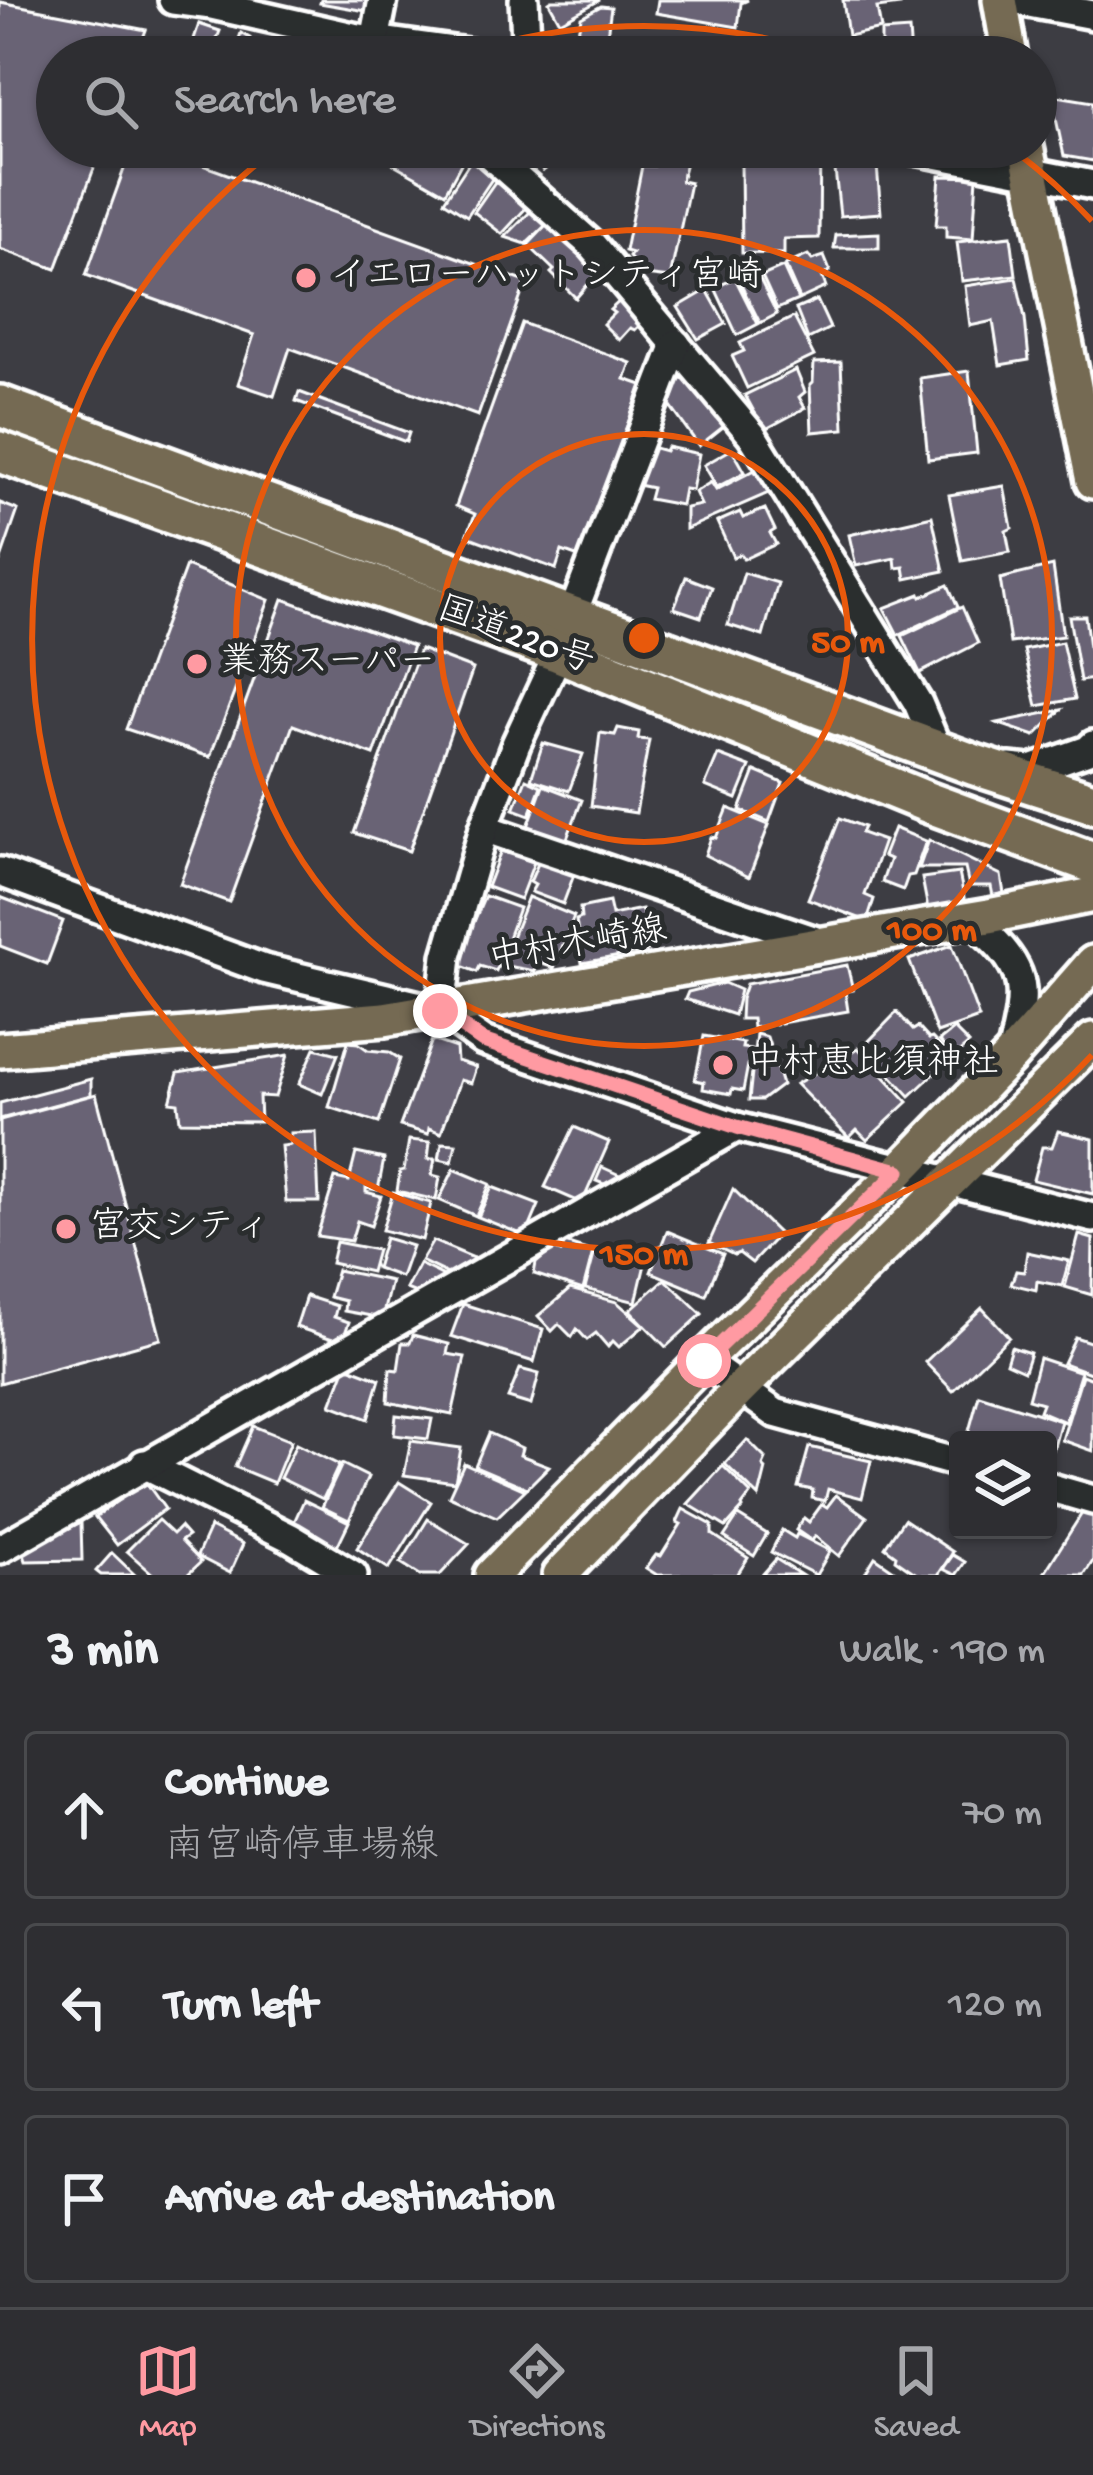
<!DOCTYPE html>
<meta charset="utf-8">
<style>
:root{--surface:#2e2e32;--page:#3a3a3e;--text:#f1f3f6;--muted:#a7a8ac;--line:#494a4d;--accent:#ff9aa2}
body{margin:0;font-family:"Gochi Hand","Klee One",sans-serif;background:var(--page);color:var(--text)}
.controls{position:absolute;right:36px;bottom:36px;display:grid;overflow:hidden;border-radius:12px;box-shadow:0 3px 9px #0004}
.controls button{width:108px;height:108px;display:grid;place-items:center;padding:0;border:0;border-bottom:3px solid var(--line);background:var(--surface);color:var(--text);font:60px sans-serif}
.stop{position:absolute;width:36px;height:36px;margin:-27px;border:9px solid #ff9aa2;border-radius:50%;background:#fff}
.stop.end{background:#ff9aa2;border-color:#fff;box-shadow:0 3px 12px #0008}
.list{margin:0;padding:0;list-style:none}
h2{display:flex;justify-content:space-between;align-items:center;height:156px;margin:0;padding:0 48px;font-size:51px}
h2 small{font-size:39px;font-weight:400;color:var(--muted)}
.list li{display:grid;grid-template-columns:78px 1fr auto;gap:36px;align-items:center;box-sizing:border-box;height:168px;margin:0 24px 24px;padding:0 24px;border:3px solid var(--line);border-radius:12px}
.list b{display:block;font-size:45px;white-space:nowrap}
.list p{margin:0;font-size:39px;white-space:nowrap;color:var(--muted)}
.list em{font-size:39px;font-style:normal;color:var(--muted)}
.icon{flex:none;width:66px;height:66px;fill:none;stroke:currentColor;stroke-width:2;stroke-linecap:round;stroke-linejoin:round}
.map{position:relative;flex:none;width:1093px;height:1575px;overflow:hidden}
.search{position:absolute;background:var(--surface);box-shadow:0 3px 9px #0004;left:36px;right:36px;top:36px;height:132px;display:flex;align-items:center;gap:30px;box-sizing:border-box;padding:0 42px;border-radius:66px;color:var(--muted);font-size:45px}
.sheet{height:732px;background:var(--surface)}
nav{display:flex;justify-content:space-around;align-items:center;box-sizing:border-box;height:168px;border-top:3px solid var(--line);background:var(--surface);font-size:33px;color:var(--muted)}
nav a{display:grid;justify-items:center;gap:6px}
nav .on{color:var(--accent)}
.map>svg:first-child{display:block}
.building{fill:#696374;stroke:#fff;stroke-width:3}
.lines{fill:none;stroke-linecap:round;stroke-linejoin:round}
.minor-casing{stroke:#fff;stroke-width:36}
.major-casing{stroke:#fff;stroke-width:42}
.highway-casing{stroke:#fff;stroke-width:48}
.minor{stroke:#2a2d2e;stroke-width:27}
.major{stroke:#746b52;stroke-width:33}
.highway{stroke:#746b52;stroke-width:39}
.route{stroke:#ff9aa2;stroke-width:15}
.ring{fill:none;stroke:#e8590c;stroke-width:6}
.poi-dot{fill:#ff9aa2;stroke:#2a2d2e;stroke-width:4.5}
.labels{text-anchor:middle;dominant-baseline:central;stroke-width:10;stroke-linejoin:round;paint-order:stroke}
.poi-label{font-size:36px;fill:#fff;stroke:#2a2d2e;text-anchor:start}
.street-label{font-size:36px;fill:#fff;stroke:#2a2d2e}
.centre{fill:#e8590c;stroke:#2a2d2e;stroke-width:6}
.ring-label{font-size:36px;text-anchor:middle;font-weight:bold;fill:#e8590c;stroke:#2a2d2e;stroke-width:10;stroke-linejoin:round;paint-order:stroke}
</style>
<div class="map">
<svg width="1093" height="1575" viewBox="0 0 1093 1575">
<rect width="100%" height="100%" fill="#3d3d43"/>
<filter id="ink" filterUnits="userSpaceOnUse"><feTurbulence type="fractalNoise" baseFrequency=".00833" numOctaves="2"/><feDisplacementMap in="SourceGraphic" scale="24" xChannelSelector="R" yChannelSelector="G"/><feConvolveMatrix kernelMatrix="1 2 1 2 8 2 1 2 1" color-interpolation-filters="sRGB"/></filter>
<g filter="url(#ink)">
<g class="building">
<polygon points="321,0 368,0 366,11 320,3"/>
<polygon points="552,0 600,0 560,22 549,2"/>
<polygon points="658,0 748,0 741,3 738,27 656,13"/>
<polygon points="843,0 899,0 900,5 877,8 881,29 848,36"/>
<polygon points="0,2 146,30 136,57 57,57 57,147 102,147 56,269 0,249"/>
<polygon points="601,6 611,7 604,57 573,56 581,17"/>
<polygon points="199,24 220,31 210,57 188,57"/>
<polygon points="909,30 911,57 889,57 889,51 881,51 881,32"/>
<polygon points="241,33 250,38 249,57 233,57"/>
<polygon points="272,42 318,53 317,57 269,57"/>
<polygon points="1051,95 1093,102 1093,161 1064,156"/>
<polygon points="132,147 162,147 161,150 526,282 478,416 290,348 274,396 238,384 254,335 86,275"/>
<polygon points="346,147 366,147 360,158 346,151"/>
<polygon points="369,147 445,147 464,158 445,193 367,149"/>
<polygon points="527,147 575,147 543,171"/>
<polygon points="658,147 690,147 681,181 690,183 670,278 645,275 629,257 632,253 625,251 642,166 654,166"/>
<polygon points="820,147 819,238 784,239 784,254 742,253 741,162 772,163 772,148"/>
<polygon points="473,157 494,176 467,216 444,201"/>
<polygon points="867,160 877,166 881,213 840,216 835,170 853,161"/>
<polygon points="940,176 977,177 973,239 946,237 946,226 936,226"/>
<polygon points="497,179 526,208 502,234 474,212"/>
<polygon points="531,211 546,225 526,244 505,237"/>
<polygon points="547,225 591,265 596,275 576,298 551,273 554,270 528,245"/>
<polygon points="879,233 879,248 834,248 836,235"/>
<polygon points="1011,236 1016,275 962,281 957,242"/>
<polygon points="808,255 812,260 824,256 830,271 822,276 826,287 800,299 785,265"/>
<polygon points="783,267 798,300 777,309 762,276"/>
<polygon points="756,271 777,314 760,323 738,279"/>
<polygon points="735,278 758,324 737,335 715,288"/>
<polygon points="1016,278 1025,318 1029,360 1000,365 993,321 970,326 965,286"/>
<polygon points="707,290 726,324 698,339 678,307"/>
<polygon points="622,299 644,321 635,330 630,328 619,340 603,324 614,313 610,310"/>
<polygon points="817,300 830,328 808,339 796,309"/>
<polygon points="794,317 814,356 747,388 732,356 744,351 740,343"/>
<polygon points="522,323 631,363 625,379 642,385 579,557 562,551 556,569 467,536 475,514 456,506"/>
<polygon points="841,362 844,429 812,432 810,385 813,382 814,363"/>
<polygon points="796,370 805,392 799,397 805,408 764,430 745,395"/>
<polygon points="686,371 728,423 699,446 663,396 666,385"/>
<polygon points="969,371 977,453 928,459 920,378"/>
<polygon points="299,392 409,433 406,442 296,401"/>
<polygon points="644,445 665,451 667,447 699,454 692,490 684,489 681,505 649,499 652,488 633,484"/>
<polygon points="732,449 745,472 717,487 704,465"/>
<polygon points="757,469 773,491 686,529 686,508 701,505 695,492 711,482 716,490"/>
<polygon points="1004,486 1012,528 1006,531 1010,552 962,561 949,495"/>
<polygon points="0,503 18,510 0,562"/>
<polygon points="765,509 775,530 770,533 776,544 744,559 740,554 733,557 717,522 740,512 743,518"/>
<polygon points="932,516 944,571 906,579 904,567 896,568 895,558 856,566 849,535"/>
<polygon points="186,566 269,600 210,757 126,729"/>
<polygon points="1053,566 1063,636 1010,643 1000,579"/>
<polygon points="744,573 778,583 763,636 728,625"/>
<polygon points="686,577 712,587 701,617 674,608"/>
<polygon points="948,585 958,607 898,635 884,608 920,594 921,597"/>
<polygon points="283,599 413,646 374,755 293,725 229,902 180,884"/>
<polygon points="962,607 978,643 920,673 902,636"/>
<polygon points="1069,616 1085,616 1093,679 1080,681"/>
<polygon points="1062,642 1075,699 1037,706 1024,650"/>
<polygon points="420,649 473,669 409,851 354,833"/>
<polygon points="1061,710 1035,736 997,723"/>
<polygon points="618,728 639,732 638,739 649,740 636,813 591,806 600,733 615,735"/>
<polygon points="543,743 583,754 569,791 531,779"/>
<polygon points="718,755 750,767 737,799 705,786"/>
<polygon points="755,771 783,783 769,822 740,810"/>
<polygon points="526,779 541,786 530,815 514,809"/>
<polygon points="543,785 582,800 566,841 558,838 556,842 526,832"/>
<polygon points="728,808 769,825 749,877 705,855 711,837 716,838"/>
<polygon points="840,818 864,827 861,833 884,841 865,895 874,899 867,921 808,899"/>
<polygon points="894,828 926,841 914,875 908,876 903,890 882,882 890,859 883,856"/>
<polygon points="929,840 1001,875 1004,894 993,896 991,886 969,886 965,868 919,868"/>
<polygon points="503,845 536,857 520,899 487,887"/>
<polygon points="540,859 575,872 563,904 531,892 535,885 530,882"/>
<polygon points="959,873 965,902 928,909 922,878"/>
<polygon points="485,896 519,908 496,971 480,966 477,972 456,964"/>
<polygon points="0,897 63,921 47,964 0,946"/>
<polygon points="528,897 574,916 554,968 537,962 535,971 501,965"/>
<polygon points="609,902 612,915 642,909 647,951 582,963 576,920 581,918 580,908"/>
<polygon points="952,945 979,1018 937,1033 909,960"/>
<polygon points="847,965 853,990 845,991 848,1011 753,1028 752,1019 740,1019 741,999 746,984"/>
<polygon points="724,983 740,990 734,1015 685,999 688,992"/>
<polygon points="897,1012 913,1030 918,1027 929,1039 932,1038 951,1058 910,1096 864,1046"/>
<polygon points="954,1029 969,1044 954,1057 939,1041"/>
<polygon points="756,1034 767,1037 782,1085 762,1100 749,1100"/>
<polygon points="704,1036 743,1043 742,1048 751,1049 743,1091 732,1089 731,1094 703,1089 704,1082 695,1080"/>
<polygon points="432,1040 456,1048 457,1061 476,1067 471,1083 460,1080 441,1133 429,1128 428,1134 400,1126"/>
<polygon points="348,1042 358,1043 368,1050 389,1052 400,1059 379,1123 329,1107"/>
<polygon points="315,1048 338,1054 322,1094 299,1084"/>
<polygon points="858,1048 908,1102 867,1140 857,1130 849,1138 796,1084"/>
<polygon points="288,1055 275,1097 259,1096 260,1122 180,1121 178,1103 170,1102 178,1073"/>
<polygon points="91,1079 91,1095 0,1119 0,1103"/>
<polygon points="96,1094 161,1339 0,1383 0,1120"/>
<polygon points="574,1127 609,1142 582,1203 545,1187"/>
<polygon points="1058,1131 1093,1139 1093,1194 1033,1180 1042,1147 1052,1147"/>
<polygon points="316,1132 319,1202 286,1202 281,1146 290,1145 290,1133"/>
<polygon points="409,1140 430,1142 428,1159 435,1159 432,1175 440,1177 436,1200 397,1191 400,1171 404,1170"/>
<polygon points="442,1143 456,1144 452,1162 439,1159"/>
<polygon points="356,1153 384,1159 378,1190 366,1188 366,1192 381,1196 371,1226 357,1221 351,1241 317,1236 335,1178 349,1181"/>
<polygon points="602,1167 626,1178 609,1186 596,1181"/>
<polygon points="454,1169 490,1184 476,1216 439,1200"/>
<polygon points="492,1187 539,1205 526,1236 478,1217"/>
<polygon points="733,1189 779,1234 752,1263 739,1253 734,1255 709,1243"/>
<polygon points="393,1192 431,1203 422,1240 382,1230"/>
<polygon points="667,1231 723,1254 706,1295 651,1272"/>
<polygon points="1079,1235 1093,1239 1092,1295 1065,1287"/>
<polygon points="385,1238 412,1246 401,1277 376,1268"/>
<polygon points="433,1241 481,1261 452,1276 421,1261"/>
<polygon points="336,1242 377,1250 371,1272 331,1263"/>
<polygon points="565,1243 593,1252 583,1290 534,1274 536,1263 553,1249 561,1252"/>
<polygon points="595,1251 645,1264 636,1302 585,1289"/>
<polygon points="1027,1252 1069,1261 1062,1286 1037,1281 1036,1290 1011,1284 1016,1271 1024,1272"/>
<polygon points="419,1264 448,1278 421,1295 406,1289"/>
<polygon points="337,1270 391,1281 382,1318 344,1311 345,1301 329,1297"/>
<polygon points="665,1279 702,1314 666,1347 630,1310"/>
<polygon points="570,1289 617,1302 644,1326 619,1347 613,1341 608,1347 596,1333 587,1340 577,1329 572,1337 559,1324 552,1331 538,1316"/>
<polygon points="306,1296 337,1306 334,1317 349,1322 342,1342 296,1327"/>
<polygon points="463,1304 543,1329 534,1362 451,1336"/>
<polygon points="982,1308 1009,1337 953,1391 925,1362"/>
<polygon points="413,1335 449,1344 447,1354 465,1357 452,1415 388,1402 390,1369 398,1370 402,1343 410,1343"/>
<polygon points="1075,1337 1093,1343 1093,1374 1063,1363"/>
<polygon points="1011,1347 1030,1353 1024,1371 1006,1363"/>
<polygon points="1039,1358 1081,1372 1065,1422 1039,1411 1042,1403 1028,1399"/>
<polygon points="346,1366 380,1379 368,1419 331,1405"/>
<polygon points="520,1369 539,1374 531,1405 508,1398"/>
<polygon points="1082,1375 1093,1379 1093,1451 1062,1440"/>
<polygon points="979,1395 1061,1421 1050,1461 1048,1440 967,1438"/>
<polygon points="396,1415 432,1419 428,1439 394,1435"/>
<polygon points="253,1426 291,1441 274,1483 235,1467"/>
<polygon points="489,1433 522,1448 520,1455 549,1466 527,1488 475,1466"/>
<polygon points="747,1440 766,1459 763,1466 766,1469 759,1497 725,1464"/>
<polygon points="411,1441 461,1448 455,1482 404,1475"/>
<polygon points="296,1444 339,1465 323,1499 280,1478"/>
<polygon points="809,1447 871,1461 862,1498 828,1489 825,1501 812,1498 813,1490 798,1487"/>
<polygon points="464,1463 525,1490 497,1517 449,1496"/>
<polygon points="342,1464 368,1477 349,1520 322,1507"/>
<polygon points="723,1466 751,1494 742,1506 743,1508 726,1527 688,1504"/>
<polygon points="145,1481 165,1509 117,1545 95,1517"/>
<polygon points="399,1482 431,1502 389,1569 357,1548"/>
<polygon points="836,1495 867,1517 839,1556 815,1536 812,1541 796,1530 804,1518 809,1522 822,1504 827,1507"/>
<polygon points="304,1500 349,1522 333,1555 289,1533"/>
<polygon points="683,1509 712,1525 712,1534 748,1558 737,1575 657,1575 646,1568 656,1555 661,1556 681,1524 677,1522"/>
<polygon points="1084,1510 1093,1516 1093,1561 1084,1575 1043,1575"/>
<polygon points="738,1516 767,1534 754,1556 724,1537"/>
<polygon points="428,1519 469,1544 440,1575 420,1575 401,1563"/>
<polygon points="904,1519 953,1552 938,1575 918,1575 895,1559 896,1555 885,1547"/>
<polygon points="158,1520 173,1534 180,1527 188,1536 181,1541 201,1562 187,1575 154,1575 127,1551"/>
<polygon points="81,1522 82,1560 26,1561 23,1551"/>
<polygon points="210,1527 243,1544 230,1573 197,1556"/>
<polygon points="782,1530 795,1538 797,1534 830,1551 816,1575 771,1552"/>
<polygon points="112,1553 135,1575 101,1575 96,1571"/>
<polygon points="953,1555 965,1562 956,1575 943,1569"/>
<polygon points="875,1557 901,1575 864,1575"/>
<polygon points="776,1559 801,1575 762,1575"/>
</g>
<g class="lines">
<defs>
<g id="minor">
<polyline points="173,0 212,5 353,37 497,57"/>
<polyline points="524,0 527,57"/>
<polyline points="1013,0 1093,15"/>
<polyline points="375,40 383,0"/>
<polyline points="481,147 592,245 752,435 918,703 938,750"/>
<polyline points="900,147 1093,185"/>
<polyline points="571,618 676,344"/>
<polyline points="1009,768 1031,770 1088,750 1093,745"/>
<polyline points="484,828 825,944"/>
<polyline points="0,872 264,969 441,1011 483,1041 737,1127 1093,1218"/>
<path d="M989,916L986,933C1034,975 1023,1000 1011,1056"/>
<polyline points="441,1011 447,956 484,828 516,744 559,652"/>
<polyline points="703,1361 775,1413 958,1463"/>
<polyline points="144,1464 291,1538 353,1575"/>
<polyline points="1048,1487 1093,1500"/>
<polyline points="0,1549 737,1127"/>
</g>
<g id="major">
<polyline points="1000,0 1010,57"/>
<polyline points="1026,147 1093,481"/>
<polyline points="0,1050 384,1019 989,916 1093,895"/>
<polyline points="492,1575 703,1361 899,1171 1011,1056 1093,963"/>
<polyline points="560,1575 741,1388 1093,1040"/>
</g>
<g id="highway">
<polyline points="0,406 975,765 1093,803"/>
<polyline points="0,452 559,652 927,802 1093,863"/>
</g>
</defs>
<use href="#minor" class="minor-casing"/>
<use href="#major" class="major-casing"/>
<use href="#highway" class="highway-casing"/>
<use href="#minor" class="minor"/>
<use href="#major" class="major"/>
<use href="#highway" class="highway"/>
</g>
</g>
<g class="lines" filter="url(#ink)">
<polyline class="route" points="440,1011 483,1041 737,1127 899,1171 704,1361"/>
</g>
<g class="ring">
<circle cx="644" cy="638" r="204"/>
<circle cx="644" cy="638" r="408"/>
<path d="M1092 1055A612 612 0 1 1 276 149M455 56A612 612 0 0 1 833 56M1012 149A612 612 0 0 1 1092 221"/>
</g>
<g class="poi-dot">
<circle cx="306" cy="278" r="12"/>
<circle cx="197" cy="664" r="12"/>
<circle cx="723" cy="1065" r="12"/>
<circle cx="66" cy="1229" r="12"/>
</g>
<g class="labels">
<g class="poi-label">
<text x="330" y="278">イエローハットシティ宮崎</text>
<text x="221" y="664">業務スーパー</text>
<text x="747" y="1065">中村恵比須神社</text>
<text x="90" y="1229">宮交シティ</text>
</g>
<g class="street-label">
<text transform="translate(515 638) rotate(20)">国道220号</text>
<text transform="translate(578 947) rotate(-10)">中村木崎線</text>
</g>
</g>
<circle cx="644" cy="638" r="18" class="centre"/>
<g class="ring-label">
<text x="848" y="651">50 m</text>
<text x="932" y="939">100 m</text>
<text x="644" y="1263">150 m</text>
</g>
</svg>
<div class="controls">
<button><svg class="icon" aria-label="layers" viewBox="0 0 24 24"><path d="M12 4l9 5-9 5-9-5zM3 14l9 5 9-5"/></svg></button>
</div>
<div class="stop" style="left:704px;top:1361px"></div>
<div class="stop end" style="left:440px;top:1011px"></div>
<div class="search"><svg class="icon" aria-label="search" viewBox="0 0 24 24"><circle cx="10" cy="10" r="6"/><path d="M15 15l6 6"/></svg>Search here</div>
</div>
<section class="sheet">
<h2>3 min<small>Walk · 190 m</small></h2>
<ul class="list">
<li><svg class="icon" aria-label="ahead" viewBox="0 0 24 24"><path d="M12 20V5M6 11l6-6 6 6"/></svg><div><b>Continue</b><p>南宮崎停車場線</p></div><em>70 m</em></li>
<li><svg class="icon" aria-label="left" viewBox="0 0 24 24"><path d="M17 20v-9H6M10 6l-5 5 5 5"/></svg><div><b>Turn left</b></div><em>120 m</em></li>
<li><svg class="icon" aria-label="arrive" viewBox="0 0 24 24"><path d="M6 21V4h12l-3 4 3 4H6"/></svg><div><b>Arrive at destination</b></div></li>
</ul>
</section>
<nav>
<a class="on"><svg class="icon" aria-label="map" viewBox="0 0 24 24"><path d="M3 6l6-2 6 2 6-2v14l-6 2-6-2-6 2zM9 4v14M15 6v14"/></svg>Map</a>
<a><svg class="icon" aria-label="directions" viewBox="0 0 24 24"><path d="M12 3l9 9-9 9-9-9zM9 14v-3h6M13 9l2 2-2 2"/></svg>Directions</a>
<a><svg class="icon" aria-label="saved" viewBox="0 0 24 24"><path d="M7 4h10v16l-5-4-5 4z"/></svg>Saved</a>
</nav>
